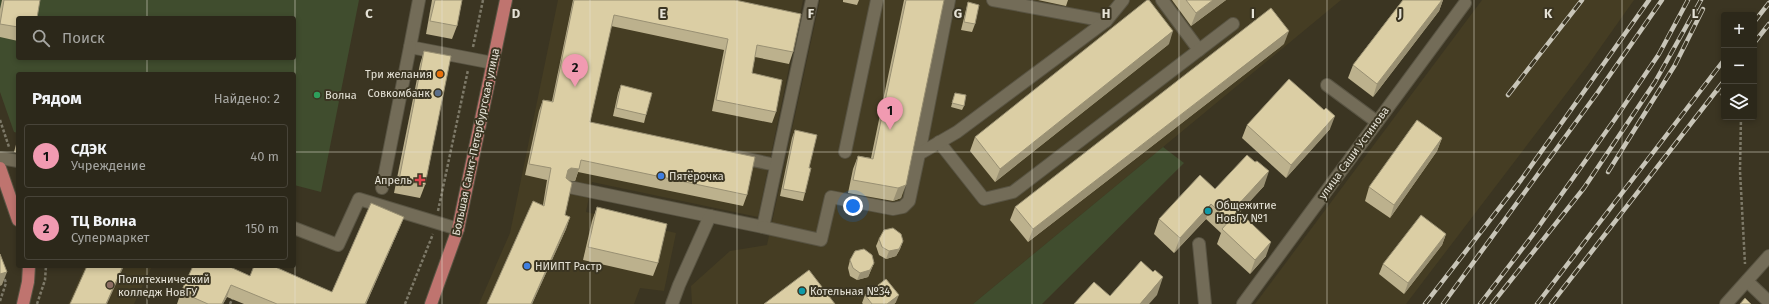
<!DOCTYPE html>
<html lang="ru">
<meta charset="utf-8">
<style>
:root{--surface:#2c281a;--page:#383427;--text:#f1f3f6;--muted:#a6a6a2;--line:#484439;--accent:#f19ab1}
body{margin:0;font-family:"Fira Sans",sans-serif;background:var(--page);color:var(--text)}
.controls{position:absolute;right:12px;top:12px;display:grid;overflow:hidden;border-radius:4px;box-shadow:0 2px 6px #0003}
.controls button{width:36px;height:36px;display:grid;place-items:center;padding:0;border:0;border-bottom:1px solid var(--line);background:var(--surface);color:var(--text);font:20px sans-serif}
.you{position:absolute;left:853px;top:206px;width:14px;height:14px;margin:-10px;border:3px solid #fff;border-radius:50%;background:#1a73e8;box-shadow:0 0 0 6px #1a73e833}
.badge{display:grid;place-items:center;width:26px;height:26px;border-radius:50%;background:var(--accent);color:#111;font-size:13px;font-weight:700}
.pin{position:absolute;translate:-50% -33px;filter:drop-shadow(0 1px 2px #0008)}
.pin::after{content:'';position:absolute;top:21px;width:14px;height:12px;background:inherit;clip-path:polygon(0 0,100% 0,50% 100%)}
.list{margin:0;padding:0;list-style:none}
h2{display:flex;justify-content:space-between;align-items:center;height:52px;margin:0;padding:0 16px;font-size:17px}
h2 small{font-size:13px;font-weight:400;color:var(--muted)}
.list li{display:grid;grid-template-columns:26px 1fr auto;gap:12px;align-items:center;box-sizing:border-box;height:64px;margin:0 8px 8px;padding:0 8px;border:1px solid var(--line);border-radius:4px}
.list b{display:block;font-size:15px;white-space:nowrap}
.list p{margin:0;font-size:13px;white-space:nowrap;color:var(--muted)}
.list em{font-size:13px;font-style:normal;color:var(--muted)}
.icon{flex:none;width:22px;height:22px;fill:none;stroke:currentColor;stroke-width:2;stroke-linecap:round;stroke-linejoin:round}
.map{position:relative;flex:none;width:1769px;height:304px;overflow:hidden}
.search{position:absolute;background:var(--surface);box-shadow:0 2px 6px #0003;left:16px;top:16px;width:280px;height:44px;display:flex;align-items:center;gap:10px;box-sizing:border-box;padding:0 14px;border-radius:4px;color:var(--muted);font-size:15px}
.panel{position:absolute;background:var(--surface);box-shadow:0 2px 6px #0003;left:16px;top:72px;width:280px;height:196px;border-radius:4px}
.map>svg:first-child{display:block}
.built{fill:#453d23}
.green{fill:#404d2e;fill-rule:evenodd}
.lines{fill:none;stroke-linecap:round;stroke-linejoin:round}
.minor-casing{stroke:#595443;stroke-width:14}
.major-casing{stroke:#595443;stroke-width:14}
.path{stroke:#7d7968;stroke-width:2.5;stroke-dasharray:3 2;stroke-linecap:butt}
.minor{stroke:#736c58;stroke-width:12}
.major{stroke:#bf746f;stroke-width:12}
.rail-casing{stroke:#c8c5b8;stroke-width:4.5}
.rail{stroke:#3b3522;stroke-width:3;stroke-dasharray:9;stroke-linecap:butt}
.wall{fill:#bcb18d}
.shaded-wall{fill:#999073}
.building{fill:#dbcea4;stroke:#999073}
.grid{fill:none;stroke:#e5e2d6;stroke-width:1;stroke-opacity:0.55}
.food-dot{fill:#e8710a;stroke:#3b3522;stroke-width:1.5}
.service-dot{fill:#5c6f8a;stroke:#3b3522;stroke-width:1.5}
.leisure-dot{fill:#2e9e5b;stroke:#3b3522;stroke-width:1.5}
.shop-dot{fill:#3f7fe0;stroke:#3b3522;stroke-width:1.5}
.health-dot{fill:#e0444e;stroke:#3b3522;stroke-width:1.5}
.culture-dot{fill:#0f9aa8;stroke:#3b3522;stroke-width:1.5}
.education-dot{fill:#8d6e63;stroke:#3b3522;stroke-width:1.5}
.labels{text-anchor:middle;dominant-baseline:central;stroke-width:4;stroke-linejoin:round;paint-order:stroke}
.poi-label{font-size:11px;fill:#e5e2d6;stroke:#3b3522;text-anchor:start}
.street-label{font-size:11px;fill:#e5e2d6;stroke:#3b3522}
.grid-label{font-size:13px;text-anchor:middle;font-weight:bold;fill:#e5e2d6;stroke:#3b3522;stroke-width:4;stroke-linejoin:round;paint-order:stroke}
</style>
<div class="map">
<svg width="1769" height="304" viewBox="0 0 1769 304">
<rect width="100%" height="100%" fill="#3b3522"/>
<g class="built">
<polygon points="558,0 803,0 758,217 592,182 586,212 676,233 664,291 640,288 634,304 479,304 510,233"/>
<polygon points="820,0 1341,0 973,304 692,304 691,286 730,251 767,245"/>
<polygon points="1482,0 1634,0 1588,65 1406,304 1255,304"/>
<polygon points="85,266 152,266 134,304 68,304"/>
</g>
<g class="green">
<path d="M0,0H359L321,192L294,185V74H18V133L14,132L0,92ZM18,18H294V58H18Z"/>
<polygon points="1163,147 1184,163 1042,304 973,304"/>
</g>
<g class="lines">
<defs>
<g id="minor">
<polyline points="419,0 410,47 493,63"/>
<polyline points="993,0 1106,21"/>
<polyline points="1162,0 1199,50"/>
<polyline points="1327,85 1377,122"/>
<polyline points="939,142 984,199 1013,192 1233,24"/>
<polyline points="845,152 877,0"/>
<polyline points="919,154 949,0"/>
<polyline points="738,157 776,165"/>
<polyline points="0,158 18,161"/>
<polyline points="569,187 763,227 812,0"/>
<polyline points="382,188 410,47"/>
<polyline points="763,227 821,240 831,197 893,209 903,207 909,201 919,154 957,132 1106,21 1123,0"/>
<polyline points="294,228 338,245 359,199 458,229"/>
<polyline points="1199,244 1205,304"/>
<polyline points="1747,281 1769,302"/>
<polyline points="672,304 679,285 710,216"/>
<polyline points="1243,304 1465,3"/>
<polyline points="1726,304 1769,256"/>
</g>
<g id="major">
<polyline points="0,168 18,220"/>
<polyline points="23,304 28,282 29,266"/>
<polyline points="431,304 458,229 506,0"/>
</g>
</defs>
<use href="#minor" class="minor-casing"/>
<use href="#major" class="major-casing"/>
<g class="path">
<polyline points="473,47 483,0"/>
<polyline points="1717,90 1724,97"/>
<polyline points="1741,117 1740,171 1745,264"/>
<polyline points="0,120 9,147"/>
<polyline points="438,211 468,70"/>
<polyline points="0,301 6,283 4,277"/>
<polyline points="37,304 45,280 46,266"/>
<polyline points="230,304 233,297"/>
<polyline points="405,304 433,234"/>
</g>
<use href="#minor" class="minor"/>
<use href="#major" class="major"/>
<defs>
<g id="rail">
<polyline points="1754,22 1769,3"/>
<polyline points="1754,43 1769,24"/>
<polyline points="1508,95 1582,0"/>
<polyline points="1608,172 1675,65 1703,9"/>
<polyline points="1425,304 1521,180 1649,0"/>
<polyline points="1443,304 1598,92 1662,0"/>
<polyline points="1480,304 1532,236 1615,119 1659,54 1688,0"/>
<polyline points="1492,304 1584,188 1655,82 1701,0"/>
<polyline points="1537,304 1724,60"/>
<polyline points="1551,304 1724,81"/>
</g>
</defs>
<use href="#rail" class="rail-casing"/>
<use href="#rail" class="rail"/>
</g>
<g class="wall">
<polygon points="2,0 40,0 18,18 18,41 0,37 0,9"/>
<polygon points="432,0 462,0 457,26 452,39 426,34"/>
<polygon points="573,0 735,0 793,52 789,64 755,57 752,73 776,112 772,123 712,111 724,50 611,26 590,122 747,195 743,206 578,172 575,181 568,180 565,215 570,217 566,229 532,304 487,304 543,205 547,180 525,175 539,111 543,100 552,101"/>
<polygon points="843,0 859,0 857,5 843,2"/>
<polygon points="904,0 944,0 901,198 893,201 848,193 853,169 858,156 871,158"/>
<polygon points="1038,0 1068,0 1066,6"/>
<polygon points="1172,0 1226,0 1191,26"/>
<polygon points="1403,0 1443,0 1439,11 1373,97 1348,78 1353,65"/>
<polygon points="968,2 975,24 972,32 961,30"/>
<polygon points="1169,44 995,182 970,151 975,137"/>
<polygon points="1284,44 1028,242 1010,220 1015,207"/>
<polygon points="424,51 425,185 420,198 394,193 420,64"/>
<polygon points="621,85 646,115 644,123 613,116 618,93"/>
<polygon points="955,93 964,106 962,110 951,107"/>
<polygon points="1247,125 1330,129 1286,178 1242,138"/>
<polygon points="795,130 809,168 805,193 803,201 780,196 792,138"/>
<polygon points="18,137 18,153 14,152"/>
<polygon points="1442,138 1437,151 1390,218 1365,201 1369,187"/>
<polygon points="1264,186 1240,212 1266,256 1250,274 1217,244 1221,233 1206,219 1174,253 1154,234 1159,219 1215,189"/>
<polygon points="597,207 658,263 653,276 583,260 592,221"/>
<polygon points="404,217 399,229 366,304 244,304 227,297 223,304 177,304 181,292 250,276 332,292"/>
<polygon points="1446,234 1442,245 1404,294 1379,274 1383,264"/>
<polygon points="879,239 903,241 900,249 896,256 886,259 879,255 876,246"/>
<polygon points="850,260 874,263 868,277 857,280 850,276 848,268"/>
<polygon points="865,295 896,302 894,304 863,304 862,303"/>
</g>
<g class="shaded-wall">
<polygon points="1213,0 1226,0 1191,26 1196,13"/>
<polygon points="1442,0 1443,0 1439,11 1373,97 1377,84"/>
<polygon points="1173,31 1169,44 995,182 1000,169"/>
<polygon points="1289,31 1284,44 1028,242 1033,229"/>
<polygon points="1335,116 1330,129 1286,178 1291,165"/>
<polygon points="1442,138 1437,151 1390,218 1394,205"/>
<polygon points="571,168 579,169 575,181 567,180 564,182 568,170"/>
<polygon points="1269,171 1264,186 1230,223 1235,208"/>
<polygon points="906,185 901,198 893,201 898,188"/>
<polygon points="1211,204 1206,219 1174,253 1180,238"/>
<polygon points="404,217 399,229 366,304 365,304"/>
<polygon points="570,217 566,229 532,304 531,304"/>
<polygon points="1446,234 1442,245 1404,294 1408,283"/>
<polygon points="903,241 900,249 896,256 886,259 889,251"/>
<polygon points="1271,242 1266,256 1250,274 1255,260"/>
<polygon points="874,263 868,277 857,280 860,273"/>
<polygon points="123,266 124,266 107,304 106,304"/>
<polygon points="7,272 2,285 0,286 0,274"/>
<polygon points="1163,277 1157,295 1149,304 1140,304"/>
<polygon points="231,285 227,297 223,304 222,304"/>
<polygon points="899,295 896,302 894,304 887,304"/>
</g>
<g class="building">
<polygon points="4,0 40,0 37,18 18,18 18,27 0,24"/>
<polygon points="435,0 462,0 457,26 430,21"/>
<polygon points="574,0 735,0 801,14 793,52 757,45 752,73 782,80 776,112 716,100 728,39 614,15 590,122 755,157 747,195 581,160 579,169 571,168 568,170 566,178 572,183 565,215 570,217 531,304 487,304 533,201 544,206 551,168 529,164 543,100 553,102"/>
<polygon points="906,0 944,0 906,185 898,188 853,180 858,156 873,159"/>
<polygon points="1147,0 1149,0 1173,31 1000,169 975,137"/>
<polygon points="1186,0 1213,0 1196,13"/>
<polygon points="1403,0 1442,0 1377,84 1353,65"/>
<polygon points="968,2 979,5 975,24 964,22"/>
<polygon points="1271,8 1289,31 1033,229 1015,207"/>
<polygon points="424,51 451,56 425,185 399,180"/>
<polygon points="1289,79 1324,110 1326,108 1335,116 1291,165 1247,125"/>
<polygon points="621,85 652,93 646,115 616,108"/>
<polygon points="955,93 966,95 964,106 952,103"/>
<polygon points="1417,120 1442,138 1394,205 1369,187"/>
<polygon points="795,130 817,135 809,168 811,168 805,193 783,189"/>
<polygon points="1247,155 1255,162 1257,161 1269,171 1235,208 1271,242 1255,260 1222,229 1229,221 1211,204 1180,238 1159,219 1200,175 1215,189"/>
<polygon points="371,203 404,217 365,304 277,304 231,285 222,304 208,304 181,292 193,266 228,266 250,276 254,266 273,266 332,292"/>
<polygon points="597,207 667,224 658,263 588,247"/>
<polygon points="1421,215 1446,234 1408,283 1383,264"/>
<polygon points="893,228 901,234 903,241 899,249 889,251 882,247 879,239 884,230"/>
<polygon points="864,249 872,255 874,263 870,270 860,273 853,268 850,260 855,251"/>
<polygon points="0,254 7,272 0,274"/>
<polygon points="1141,261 1153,272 1155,270 1163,277 1140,304 1074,304 1094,282 1110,296"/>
<polygon points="87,266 123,266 106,304 70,304"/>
<polygon points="809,270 835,304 764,304"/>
<polygon points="886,279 899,295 887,304 872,304 865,295"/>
<polygon points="1745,298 1751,304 1740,304"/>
</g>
<path class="grid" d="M147,0V18M295,0V304M442,0V304M590,0V304M737,0V304M884,0V304M1032,0V304M1179,0V304M1327,0V304M1474,0V304M1622,0V304M147,58V74M0,152H18M294,152H1769M147,266V304"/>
<circle class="food-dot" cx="440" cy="74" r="4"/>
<circle class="service-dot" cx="438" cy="93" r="4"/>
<circle class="leisure-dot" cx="317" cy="95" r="4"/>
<g class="shop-dot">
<circle cx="661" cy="176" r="4"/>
<circle cx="527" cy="266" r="4"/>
</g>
<path class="health-dot" d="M418 174h4v4h4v4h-4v4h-4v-4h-4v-4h4z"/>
<g class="culture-dot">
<circle cx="1208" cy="211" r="4"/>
<circle cx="802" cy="291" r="4"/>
</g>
<circle class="education-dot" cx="110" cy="285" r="4"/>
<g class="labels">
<g class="poi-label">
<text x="432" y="74" text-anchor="end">Три желания</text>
<text x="430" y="93" text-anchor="end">Совкомбанк</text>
<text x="325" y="95">Волна</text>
<text x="669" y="176">Пятёрочка</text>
<text x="412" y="180" text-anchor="end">Апрель</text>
<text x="1216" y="205">Общежитие<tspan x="1216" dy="13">НовГУ №1</tspan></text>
<text x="535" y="266">НИИПТ Растр</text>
<text x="118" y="279">Политехнический<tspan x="118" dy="13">колледж НовГУ</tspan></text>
<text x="810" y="291">Котельная №34</text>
</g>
<g class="street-label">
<text transform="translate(476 142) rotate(-78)">Большая Санкт-Петербургская улица</text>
<text transform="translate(1354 153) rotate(-54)">улица Саши Устинова</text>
</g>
</g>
<g class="grid-label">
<text x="369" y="18">C</text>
<text x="516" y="18">D</text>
<text x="663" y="18">E</text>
<text x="811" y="18">F</text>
<text x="958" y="18">G</text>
<text x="1106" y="18">H</text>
<text x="1253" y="18">I</text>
<text x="1400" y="18">J</text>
<text x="1548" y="18">K</text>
<text x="1695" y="18">L</text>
</g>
</svg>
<div class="controls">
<button>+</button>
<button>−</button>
<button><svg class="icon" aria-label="layers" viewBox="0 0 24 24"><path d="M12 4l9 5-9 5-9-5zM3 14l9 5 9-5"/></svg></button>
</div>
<div class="you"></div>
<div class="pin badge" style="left:890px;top:130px">1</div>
<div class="pin badge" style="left:575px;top:87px">2</div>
<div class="search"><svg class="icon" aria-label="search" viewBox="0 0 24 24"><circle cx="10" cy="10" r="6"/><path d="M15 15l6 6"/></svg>Поиск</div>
<section class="panel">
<h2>Рядом<small>Найдено: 2</small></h2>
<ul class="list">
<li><span class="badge">1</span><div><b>СДЭК</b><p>Учреждение</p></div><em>40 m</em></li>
<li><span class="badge">2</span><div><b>ТЦ Волна</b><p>Супермаркет</p></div><em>150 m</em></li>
</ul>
</section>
</div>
